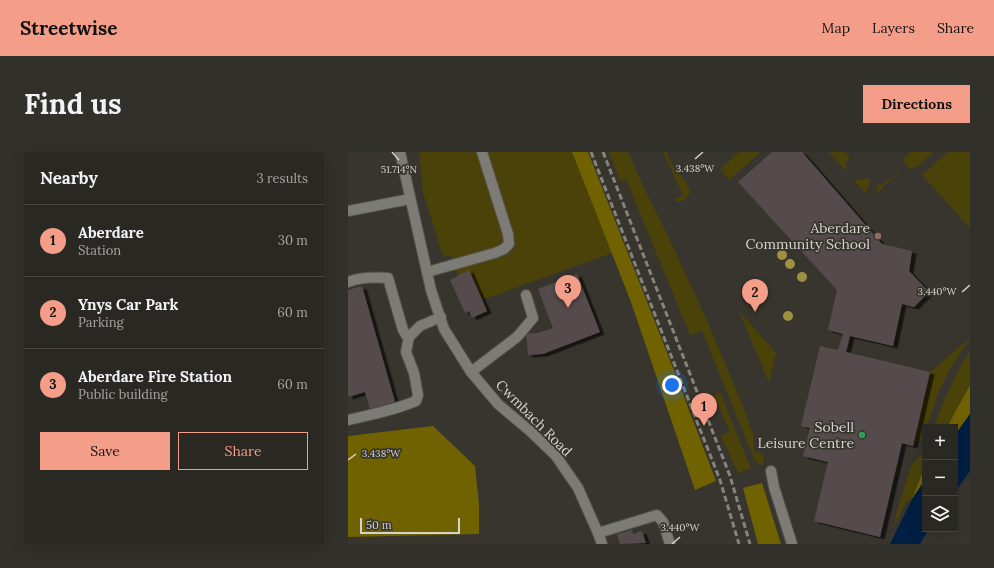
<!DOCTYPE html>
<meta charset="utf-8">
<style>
:root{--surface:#292822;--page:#31302a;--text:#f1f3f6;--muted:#a5a6a5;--line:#454440;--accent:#f49e89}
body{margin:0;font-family:Lora,serif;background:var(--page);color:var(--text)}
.controls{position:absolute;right:12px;bottom:12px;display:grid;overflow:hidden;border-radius:0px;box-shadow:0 4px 16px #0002}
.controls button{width:36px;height:36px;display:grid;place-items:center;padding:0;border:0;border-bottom:1px solid var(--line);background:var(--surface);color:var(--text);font:20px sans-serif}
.scale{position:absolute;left:12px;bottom:10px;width:100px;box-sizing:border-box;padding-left:4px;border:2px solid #d4d3ce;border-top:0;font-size:11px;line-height:14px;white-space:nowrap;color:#d4d3ce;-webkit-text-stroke:3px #37352d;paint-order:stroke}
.you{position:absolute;left:324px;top:233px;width:14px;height:14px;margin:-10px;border:3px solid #fff;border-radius:50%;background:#1a73e8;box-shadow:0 0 0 6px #1a73e833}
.badge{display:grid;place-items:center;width:26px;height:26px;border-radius:50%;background:var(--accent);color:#111;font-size:13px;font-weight:700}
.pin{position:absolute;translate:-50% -33px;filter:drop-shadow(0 1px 2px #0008)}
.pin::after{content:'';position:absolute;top:21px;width:14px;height:12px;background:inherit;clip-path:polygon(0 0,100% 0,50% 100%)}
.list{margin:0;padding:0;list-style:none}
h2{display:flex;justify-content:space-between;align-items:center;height:52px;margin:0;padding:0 16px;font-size:17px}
h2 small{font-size:13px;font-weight:400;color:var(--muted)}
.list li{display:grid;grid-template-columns:26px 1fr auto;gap:12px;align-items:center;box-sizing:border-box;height:72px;padding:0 16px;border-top:1px solid var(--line)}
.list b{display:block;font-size:15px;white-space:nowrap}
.list p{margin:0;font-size:13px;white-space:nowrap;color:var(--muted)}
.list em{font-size:13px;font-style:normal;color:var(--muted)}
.actions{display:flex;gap:8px;padding:12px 16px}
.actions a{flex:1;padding:9px 0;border:1px solid var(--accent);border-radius:0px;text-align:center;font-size:14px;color:var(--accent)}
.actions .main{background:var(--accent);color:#111}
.icon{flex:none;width:22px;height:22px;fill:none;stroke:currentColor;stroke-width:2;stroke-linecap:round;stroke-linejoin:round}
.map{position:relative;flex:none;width:622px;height:392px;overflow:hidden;border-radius:0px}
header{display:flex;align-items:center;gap:24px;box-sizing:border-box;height:56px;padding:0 20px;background:var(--accent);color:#111}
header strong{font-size:19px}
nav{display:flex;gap:22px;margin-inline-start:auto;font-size:14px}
.intro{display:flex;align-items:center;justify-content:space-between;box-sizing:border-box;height:96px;padding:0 24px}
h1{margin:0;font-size:28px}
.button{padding:10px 18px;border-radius:0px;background:var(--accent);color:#111;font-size:14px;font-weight:700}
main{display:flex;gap:24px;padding:0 24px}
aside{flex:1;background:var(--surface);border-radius:0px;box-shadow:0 4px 16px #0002}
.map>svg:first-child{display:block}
.green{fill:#4b4209}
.forest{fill:#706201}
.water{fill:#001f42}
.building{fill:#554b4e;filter:url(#shadow)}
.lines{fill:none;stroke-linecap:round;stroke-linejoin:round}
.minor-casing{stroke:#53514a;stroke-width:12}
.minor{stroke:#7c7b76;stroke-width:10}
.rail{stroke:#84837c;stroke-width:3;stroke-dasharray:6 3;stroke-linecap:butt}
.tree{fill:#9f913f}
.ticks{fill:none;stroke:#d4d3ce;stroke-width:1.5}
.education-dot{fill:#8d6e63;stroke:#37352d;stroke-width:1.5}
.leisure-dot{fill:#2e9e5b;stroke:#37352d;stroke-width:1.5}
.labels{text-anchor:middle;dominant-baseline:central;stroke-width:3.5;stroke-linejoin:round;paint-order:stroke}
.poi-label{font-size:14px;fill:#d4d3ce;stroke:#37352d;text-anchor:end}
.street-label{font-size:14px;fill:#d4d3ce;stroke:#37352d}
.ticks-label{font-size:10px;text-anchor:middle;fill:#d4d3ce;stroke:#37352d;stroke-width:3.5;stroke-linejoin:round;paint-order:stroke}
</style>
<header>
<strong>Streetwise</strong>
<nav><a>Map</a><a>Layers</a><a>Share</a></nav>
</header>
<div class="intro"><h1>Find us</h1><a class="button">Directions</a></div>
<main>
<aside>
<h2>Nearby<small>3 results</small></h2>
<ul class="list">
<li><span class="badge">1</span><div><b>Aberdare</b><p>Station</p></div><em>30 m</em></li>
<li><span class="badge">2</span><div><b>Ynys Car Park</b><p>Parking</p></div><em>60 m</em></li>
<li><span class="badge">3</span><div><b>Aberdare Fire Station</b><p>Public building</p></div><em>60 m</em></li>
</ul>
<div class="actions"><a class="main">Save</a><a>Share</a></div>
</aside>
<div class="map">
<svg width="622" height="392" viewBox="0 0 622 392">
<defs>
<filter id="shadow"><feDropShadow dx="4.5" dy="2.5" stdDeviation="0" flood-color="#0009"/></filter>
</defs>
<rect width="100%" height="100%" fill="#37352d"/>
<g class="green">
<polygon points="71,0 224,0 264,101 134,148 110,124 103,103 95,105 75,40"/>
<polygon points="261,0 280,0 296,36 322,88 360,171 394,252 405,282 406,301 415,301 416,313 410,312 406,307 354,179 342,183 278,27 272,29"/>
<path d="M315,0H319C321,5 323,11 325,15C331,23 353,41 334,49C330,51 329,50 326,47L335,43Z"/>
<polygon points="391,0 413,0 381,28 372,17"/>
<polygon points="481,0 497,0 502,6 498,10 498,19"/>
<polygon points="563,0 586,0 567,16 566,15 562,18 555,9 557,5"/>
<polygon points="600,0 622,0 622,76 574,23"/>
<polygon points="554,17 527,43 530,32 534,33"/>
<polygon points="519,25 522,29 518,42 506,28 515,28"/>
<polygon points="391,159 429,202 429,204 427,204 421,231"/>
<path d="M622,186L603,215L590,241L579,275H577C577,284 572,289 565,294L582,220Z"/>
<polygon points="622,199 622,233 599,275 587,275 590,263 608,222"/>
<polygon points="372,240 401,312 403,316 390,321 373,284 382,280 366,243"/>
<polygon points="577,298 577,314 574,321 564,347 563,349 559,348 545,376 552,349 564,312"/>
</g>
<g class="forest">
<polygon points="224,0 240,0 327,221 368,329 347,338 283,150"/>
<polygon points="622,233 622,262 607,283 607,275 599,275"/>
<polygon points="85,274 127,314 131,352 131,382 0,385 0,284"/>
<polygon points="577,314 577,328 564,347 574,321"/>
<polygon points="414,331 433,392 410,392 395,336"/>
</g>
<g class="water">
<polygon points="622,262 622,319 607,340 607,283"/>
<polygon points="577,328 577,377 581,377 576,385 572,392 542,392 564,347"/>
</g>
<g class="building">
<polygon points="424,0 454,0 534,92 564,99 561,119 581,140 566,155 554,152 545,194 502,184 498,200 582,220 565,294 554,291 532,385 466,369 480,310 455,304 462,276 453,274 472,194 490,198 495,182 480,178 489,138 390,30"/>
<polygon points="121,118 139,159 124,166 121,159 117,161 102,128"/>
<polygon points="229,122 252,180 195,202 180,203 178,182 190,181 205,176 190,137"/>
<polygon points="14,134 47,250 22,257 17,240 0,245 0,138"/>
<polygon points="284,378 285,382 294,379 298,391 272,392 269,382"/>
</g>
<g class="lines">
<defs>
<g id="minor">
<polyline points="52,0 83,138 96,177 123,220 150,252 182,279 208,304 230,336 250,381 254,392"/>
<polyline points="0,59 62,47"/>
<polyline points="79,120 147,101 156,97 161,92 160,82 134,0"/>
<path d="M0,130C13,125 26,125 40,126L55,178L58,183L61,185"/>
<polyline points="123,220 169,185 185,166 178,143"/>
<path d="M0,268C23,263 46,258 68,249L70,243L66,221L58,200L61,185L72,174L93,165"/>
<polyline points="423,319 426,335 444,392"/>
<polyline points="250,381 309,363 315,370 322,392"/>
</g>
</defs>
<use href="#minor" class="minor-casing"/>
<use href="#minor" class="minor"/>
<g class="rail">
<polyline points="243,0 372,328 391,392"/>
<polyline points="255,0 382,324 402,392"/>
</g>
</g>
<g class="tree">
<circle cx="434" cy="103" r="5"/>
<circle cx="442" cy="112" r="5"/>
<circle cx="454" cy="125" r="5"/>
<circle cx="440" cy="164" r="5"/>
</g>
<path class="ticks" d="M44,0L51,8M347,7L355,0M614,140L622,133M0,308L8,302M324,392L332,385"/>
<circle class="education-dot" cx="530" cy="84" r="4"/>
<circle class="leisure-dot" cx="514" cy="283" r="4"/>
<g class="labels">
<g class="poi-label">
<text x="522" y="76">Aberdare<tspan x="522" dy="16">Community School</tspan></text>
<text x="506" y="275">Sobell<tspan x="506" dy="16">Leisure Centre</tspan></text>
</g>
<g class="street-label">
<text transform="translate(186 266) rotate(45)">Cwmbach Road</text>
</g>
</g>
<g class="ticks-label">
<text x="347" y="20">3.438°W</text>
<text x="51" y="21">51.714°N</text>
<text x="589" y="143">3.440°W</text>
<text x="33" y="305">3.438°W</text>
<text x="332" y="379">3.440°W</text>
</g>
</svg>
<div class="controls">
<button>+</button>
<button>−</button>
<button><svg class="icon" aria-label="layers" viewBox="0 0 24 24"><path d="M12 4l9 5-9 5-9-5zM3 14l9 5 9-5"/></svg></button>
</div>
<div class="scale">50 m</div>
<div class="you"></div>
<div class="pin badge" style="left:356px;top:274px">1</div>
<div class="pin badge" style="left:407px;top:160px">2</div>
<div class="pin badge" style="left:220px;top:156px">3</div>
</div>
</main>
